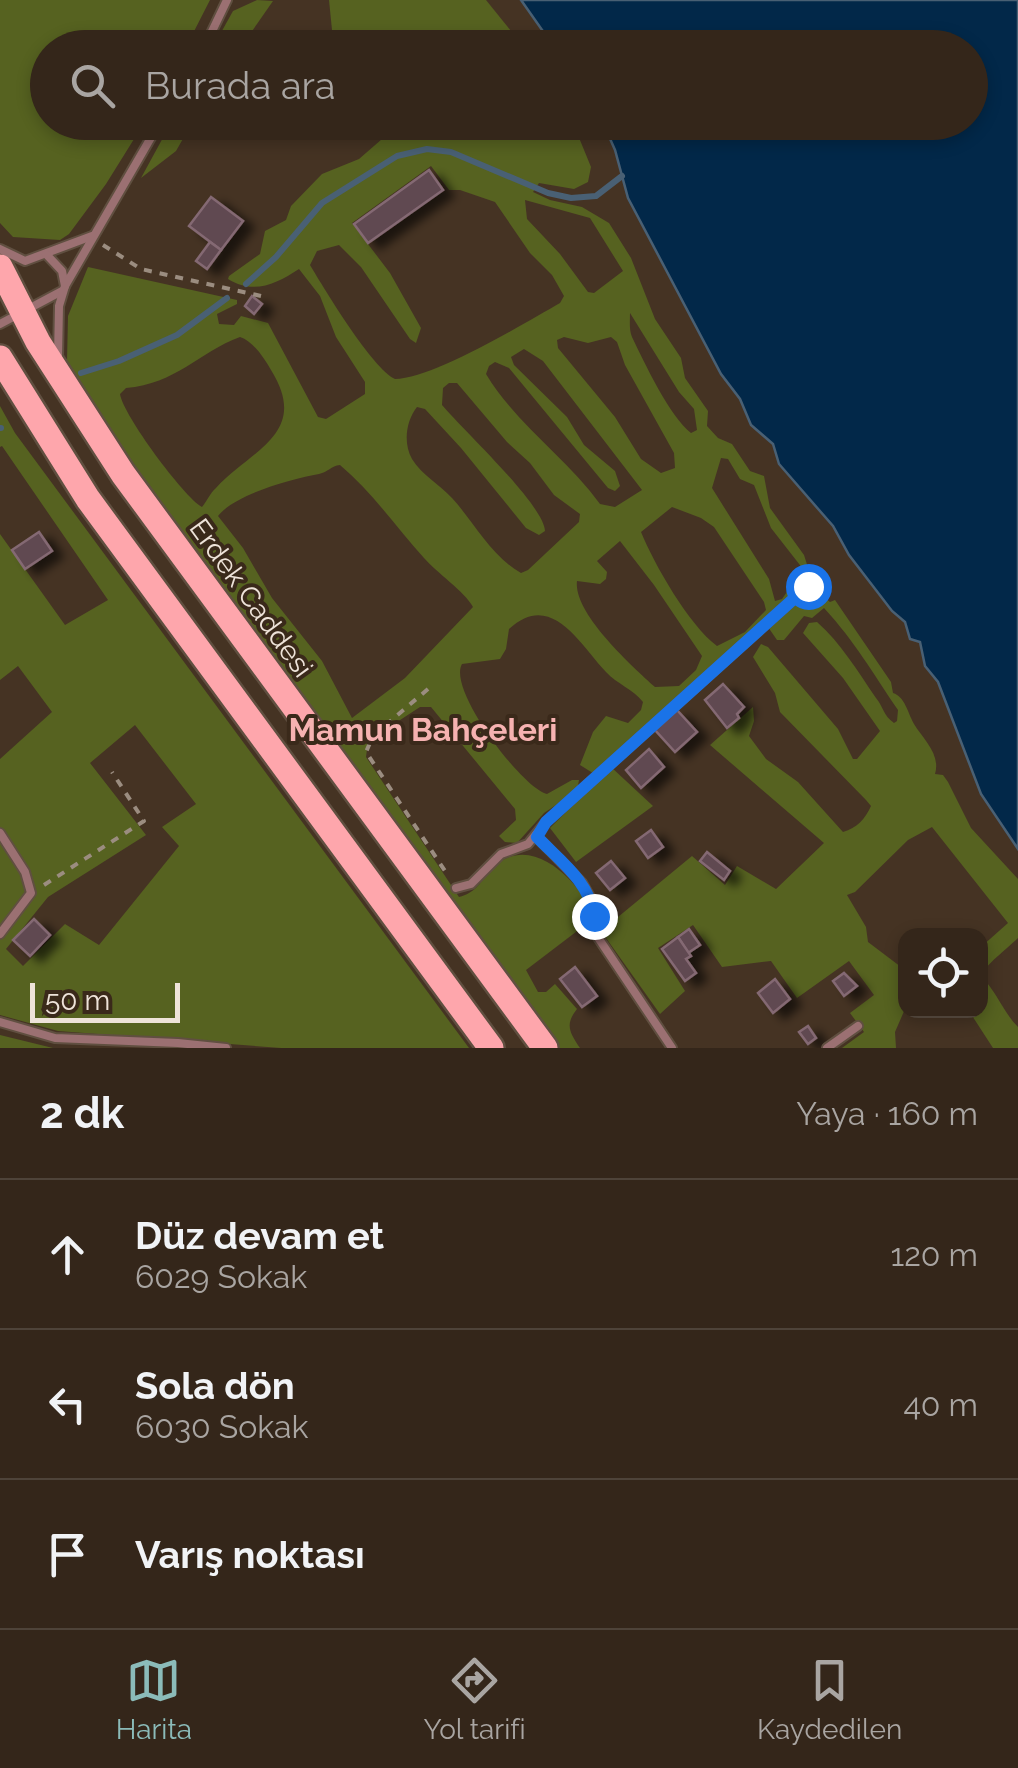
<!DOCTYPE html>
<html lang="tr">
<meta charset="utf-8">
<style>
:root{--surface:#34261a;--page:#3f3227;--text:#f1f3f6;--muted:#a9a5a2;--line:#4e4339;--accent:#8bbbb9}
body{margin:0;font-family:Raleway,sans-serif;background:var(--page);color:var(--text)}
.controls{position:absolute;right:30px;bottom:30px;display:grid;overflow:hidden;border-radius:20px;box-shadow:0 5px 15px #0003}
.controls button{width:90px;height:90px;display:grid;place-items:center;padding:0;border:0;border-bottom:2px solid var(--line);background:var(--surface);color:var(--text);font:50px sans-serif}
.scale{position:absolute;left:30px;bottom:25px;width:150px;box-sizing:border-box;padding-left:10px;border:5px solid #eee3d9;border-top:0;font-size:28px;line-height:35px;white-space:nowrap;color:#eee3d9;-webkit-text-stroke:8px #3a291a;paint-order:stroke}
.stop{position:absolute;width:30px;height:30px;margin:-22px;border:8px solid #1a73e8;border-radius:50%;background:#fff}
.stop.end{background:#1a73e8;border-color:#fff;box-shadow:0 2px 10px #0008}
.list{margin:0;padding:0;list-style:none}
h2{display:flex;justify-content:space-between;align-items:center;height:130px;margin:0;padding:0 40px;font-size:42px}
h2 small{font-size:32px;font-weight:400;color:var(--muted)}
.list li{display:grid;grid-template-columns:65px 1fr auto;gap:30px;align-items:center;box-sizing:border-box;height:150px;padding:0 40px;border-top:2px solid var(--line)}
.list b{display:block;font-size:38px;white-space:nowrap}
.list p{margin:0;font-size:32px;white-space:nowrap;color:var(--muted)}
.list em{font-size:32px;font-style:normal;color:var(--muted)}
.icon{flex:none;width:55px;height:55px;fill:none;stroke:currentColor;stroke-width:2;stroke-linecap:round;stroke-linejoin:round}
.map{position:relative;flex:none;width:1018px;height:1048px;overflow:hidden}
.search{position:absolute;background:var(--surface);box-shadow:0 5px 15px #0003;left:30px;right:30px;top:30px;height:110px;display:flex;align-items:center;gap:25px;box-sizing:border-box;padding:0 35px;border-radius:55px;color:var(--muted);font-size:38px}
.sheet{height:580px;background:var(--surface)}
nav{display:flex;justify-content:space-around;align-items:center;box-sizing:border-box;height:140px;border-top:2px solid var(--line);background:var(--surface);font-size:28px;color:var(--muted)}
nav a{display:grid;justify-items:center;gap:5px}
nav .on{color:var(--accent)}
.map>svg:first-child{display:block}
.green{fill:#566220;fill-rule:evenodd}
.water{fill:#022849;stroke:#496074;stroke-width:2.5}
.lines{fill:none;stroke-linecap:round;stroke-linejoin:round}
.stream{stroke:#496074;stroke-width:6}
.building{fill:#614851;stroke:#846973;stroke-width:2.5;filter:url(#shadow)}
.service-casing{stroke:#604f40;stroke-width:12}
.primary-casing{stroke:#604f40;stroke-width:30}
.path{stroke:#9b8d80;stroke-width:4;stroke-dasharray:8 8;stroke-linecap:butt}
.service{stroke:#9b7072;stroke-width:8}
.primary{stroke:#fea6ac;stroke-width:25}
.route{stroke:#1a73e8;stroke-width:12}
.labels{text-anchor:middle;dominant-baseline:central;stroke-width:8;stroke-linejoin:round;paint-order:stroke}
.street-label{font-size:28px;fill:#eee3d9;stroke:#3a291a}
.quarter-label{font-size:32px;font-weight:bold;fill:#f6b2b1;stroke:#3a291a}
</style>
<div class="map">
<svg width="1018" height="1048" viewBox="0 0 1018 1048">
<defs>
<filter id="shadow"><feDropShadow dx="11" dy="6" stdDeviation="5" flood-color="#0009"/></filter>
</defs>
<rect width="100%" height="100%" fill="#453323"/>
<g class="green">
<polygon points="0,0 210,0 186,47 48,48 48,122 144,123 106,184 69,234 60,240 13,237 0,223"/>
<polygon points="257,0 273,1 241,47 213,47 233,11"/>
<polygon points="329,0 486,0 524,47 338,47 332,30"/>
<polygon points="171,123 192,123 176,151 141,178"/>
<path d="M395,123H573L591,167L588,182L574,189L539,183L533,192L550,200L582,207L609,223L631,258L655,319L681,358L685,378L708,411L707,426L718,438L732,444L750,471L764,476L770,508L804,555L812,580L596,775L580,765L593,732L606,716L628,723L641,710L643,702C633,689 617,684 606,672C579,643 551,590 509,629L506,649L500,659L462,664C447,689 522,788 547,794L572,780H579L577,791L544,813L517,843L505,842L499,836L516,820L515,809L431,707H420L368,741L366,757L459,897C475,893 479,884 489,872C515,842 546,855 570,880C580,890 591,907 589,922L526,970L538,992H546L555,984L577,1009C565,1024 569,1032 580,1048H552L133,469L67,361L68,316L88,267L237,300V304L217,314L219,324L234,325L241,316L268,323L318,417L326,419L365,394V382L336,337L320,296L299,269C276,284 254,295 228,279L229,276L260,254L265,231L286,220L291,206L322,174L359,159L397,126ZM431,166L449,190H460L495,202L530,253L552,275L564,296L560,303C525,323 432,379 395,379C372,368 325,290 310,265L317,251L339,245L361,267L410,339L416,343L421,328L390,273L352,223ZM525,200L590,218L623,271L594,293L588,292L560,254L527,219ZM630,313L679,392L694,409L697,430L691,433C670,417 644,362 632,337C629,330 630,321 630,313ZM240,337C253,341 264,358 271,370C311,434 250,450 216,488C210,493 207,501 202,507C184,497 123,415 120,394L126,388C176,384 199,352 240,337ZM564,337L588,343L611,337L617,342L625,365L674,453L675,468L661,473L641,459L615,417L558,348L557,340ZM524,349L543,361L642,490L615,507L600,504C566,457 516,424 486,374L489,366L495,362L509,368L608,488L615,491L620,486L615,471L584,445L567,417L514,365L511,357ZM449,383H457L507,442L530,463L554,495L580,514L579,522L528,570L521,573C491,556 474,522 452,498C439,484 422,475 412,459C403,443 406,421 417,407L425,409L461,448L526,528L539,535L545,531C544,505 463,430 442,405L443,388ZM721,458L728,459L740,479L754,485L771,528L803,569L782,599L775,601L769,579L712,488ZM340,465C372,492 396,527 424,558C437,573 464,591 473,607L405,678L352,718L322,661L272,598L243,548L218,516C235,494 292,479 319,474C328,472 331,466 340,465ZM672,507L701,518L714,527L764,602L766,610L745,632L717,646C689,625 654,564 641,532ZM620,541L654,585L702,656L696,670L679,686L655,687C632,666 573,613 577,581L600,584L606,579L607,572L597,561Z"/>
<path d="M0,406L15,433L469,1048H281L58,1031L0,1015V759L52,712L18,666L0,680V534L65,625L108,600L2,446L0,447ZM135,725L196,804L162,827L179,846L99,945L65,924L23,966L6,949L48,897L146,835L90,763Z"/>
<path d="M813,588L830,602L835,600L891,682L893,693C905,697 907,711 914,724C923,739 941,754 935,774L943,775L948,782L971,828L1018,879V938C1008,948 984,966 981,976C997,992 1003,1012 1018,1027V1048H993L969,1011H980L981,947L1008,923L932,827L908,840L855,892L847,895L866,927L868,942L905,970V1009L895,1032L896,1048H842L864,1032L850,1013L874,995L849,961L797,998L771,961L722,967L693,925L658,948L685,991L660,1014L601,931L692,856L725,885L737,866L776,889L824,843L710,745L753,707L754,721L749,736L766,759L798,782L843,832C857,828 865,819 871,806L866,800L780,712L775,693L753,657L761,644L768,647L838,729L853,759H857L880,731L843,678L803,633L809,623L817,622C841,643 858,672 876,698C884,708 883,715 894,723L897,721L898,710C872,672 856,643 824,608L812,618L804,616L784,640H777L768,627Z"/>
<polygon points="611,767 653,806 576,862 550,828"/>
<polygon points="0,1035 53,1048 104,1048 0,1048"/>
</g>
<polygon class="water" points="521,0 1018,0 1018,849 981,794 938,682 925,666 920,642 910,639 905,622 892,611 849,555 833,526 779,464 773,444 751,425 740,399 721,374 628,198 615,150 603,123 970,122 970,48 554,47"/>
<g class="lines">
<g class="stream">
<polyline points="246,284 276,257 322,203 397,156 427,149 451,152 548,193 571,198 596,196 622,176"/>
<polyline points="81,373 119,361 177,335 227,298"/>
<polyline points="0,428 1,428"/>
</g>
</g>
<g class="building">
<polygon points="429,170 443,190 368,243 354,224"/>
<polygon points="211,197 243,221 221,250 189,226"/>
<polygon points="210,242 221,250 207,269 196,261"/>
<polygon points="252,296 262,304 254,314 245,306"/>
<polygon points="39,532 52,551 25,569 12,550"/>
<polygon points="723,684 744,707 737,714 739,718 727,728 705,700"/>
<polygon points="677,710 697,732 675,752 655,730"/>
<polygon points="649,749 664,767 641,788 626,770"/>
<polygon points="651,830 663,847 648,858 636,841"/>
<polygon points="707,852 730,871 724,880 700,861"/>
<polygon points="611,861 625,878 610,890 596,873"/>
<polygon points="34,919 50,935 30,956 13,940"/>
<polygon points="689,929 700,945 688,953 678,937"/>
<polygon points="678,937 691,956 686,959 696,973 685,981 662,949"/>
<polygon points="575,967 597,996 582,1007 560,979"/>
<polygon points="844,973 857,986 844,996 833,981"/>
<polygon points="775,979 790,999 773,1013 758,993"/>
<polygon points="808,1026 816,1038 808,1044 799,1032"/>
</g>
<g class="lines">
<defs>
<g id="service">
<polyline points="204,48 227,0"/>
<polyline points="0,249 25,261 92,236"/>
<polyline points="46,254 62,271 65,286"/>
<polyline points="0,324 62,291"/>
<polyline points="58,357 59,306 65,286 160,122"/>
<polyline points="0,833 25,872 31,893 0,934"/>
<polyline points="537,837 582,883 590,897 597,936 672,1048"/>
<polyline points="456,888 471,884 501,854 528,844 546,822 809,585"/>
<polyline points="0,1022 55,1038 178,1043 226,1048"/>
<polyline points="827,1048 858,1026"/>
</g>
<g id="primary">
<polyline points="0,267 38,342 123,474 545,1048"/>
<polyline points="0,358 88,499 491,1048"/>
</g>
</defs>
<use href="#service" class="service-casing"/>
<use href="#primary" class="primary-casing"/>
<g class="path">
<polyline points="103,245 141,269 261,296"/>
<polyline points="428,689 373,736 366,752 445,871"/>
<polyline points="44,885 144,821 112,772"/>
</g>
<use href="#service" class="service"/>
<use href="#primary" class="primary"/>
</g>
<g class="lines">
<path class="route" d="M594,916C590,882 559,860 537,837L546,822L808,586"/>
</g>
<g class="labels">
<g class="street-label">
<text transform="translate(251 598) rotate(54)">Erdek Caddesi</text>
</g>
<g class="quarter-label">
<text x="423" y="729">Mamun Bahçeleri</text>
</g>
</g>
</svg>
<div class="controls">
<button><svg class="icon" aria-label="locate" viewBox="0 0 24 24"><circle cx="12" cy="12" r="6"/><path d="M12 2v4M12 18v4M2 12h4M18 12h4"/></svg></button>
</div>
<div class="scale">50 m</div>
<div class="stop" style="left:808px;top:586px"></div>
<div class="stop end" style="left:594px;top:916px"></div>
<div class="search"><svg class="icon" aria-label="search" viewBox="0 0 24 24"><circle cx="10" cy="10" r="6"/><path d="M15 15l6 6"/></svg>Burada ara</div>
</div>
<section class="sheet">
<h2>2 dk<small>Yaya · 160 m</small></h2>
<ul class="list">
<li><svg class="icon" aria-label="ahead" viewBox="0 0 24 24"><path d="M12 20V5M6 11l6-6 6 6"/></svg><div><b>Düz devam et</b><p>6029 Sokak</p></div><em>120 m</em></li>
<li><svg class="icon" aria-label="left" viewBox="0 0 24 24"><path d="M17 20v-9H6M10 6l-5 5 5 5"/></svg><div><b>Sola dön</b><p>6030 Sokak</p></div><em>40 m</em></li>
<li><svg class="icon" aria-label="arrive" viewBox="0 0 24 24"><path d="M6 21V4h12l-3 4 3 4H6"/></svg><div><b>Varış noktası</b></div></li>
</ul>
</section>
<nav>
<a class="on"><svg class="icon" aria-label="map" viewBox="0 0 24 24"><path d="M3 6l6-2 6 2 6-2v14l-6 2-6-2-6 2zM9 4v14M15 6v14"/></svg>Harita</a>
<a><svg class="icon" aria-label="directions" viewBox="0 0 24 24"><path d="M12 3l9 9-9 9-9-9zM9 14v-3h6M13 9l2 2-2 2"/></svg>Yol tarifi</a>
<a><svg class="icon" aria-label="saved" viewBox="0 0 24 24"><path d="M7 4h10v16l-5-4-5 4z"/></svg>Kaydedilen</a>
</nav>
